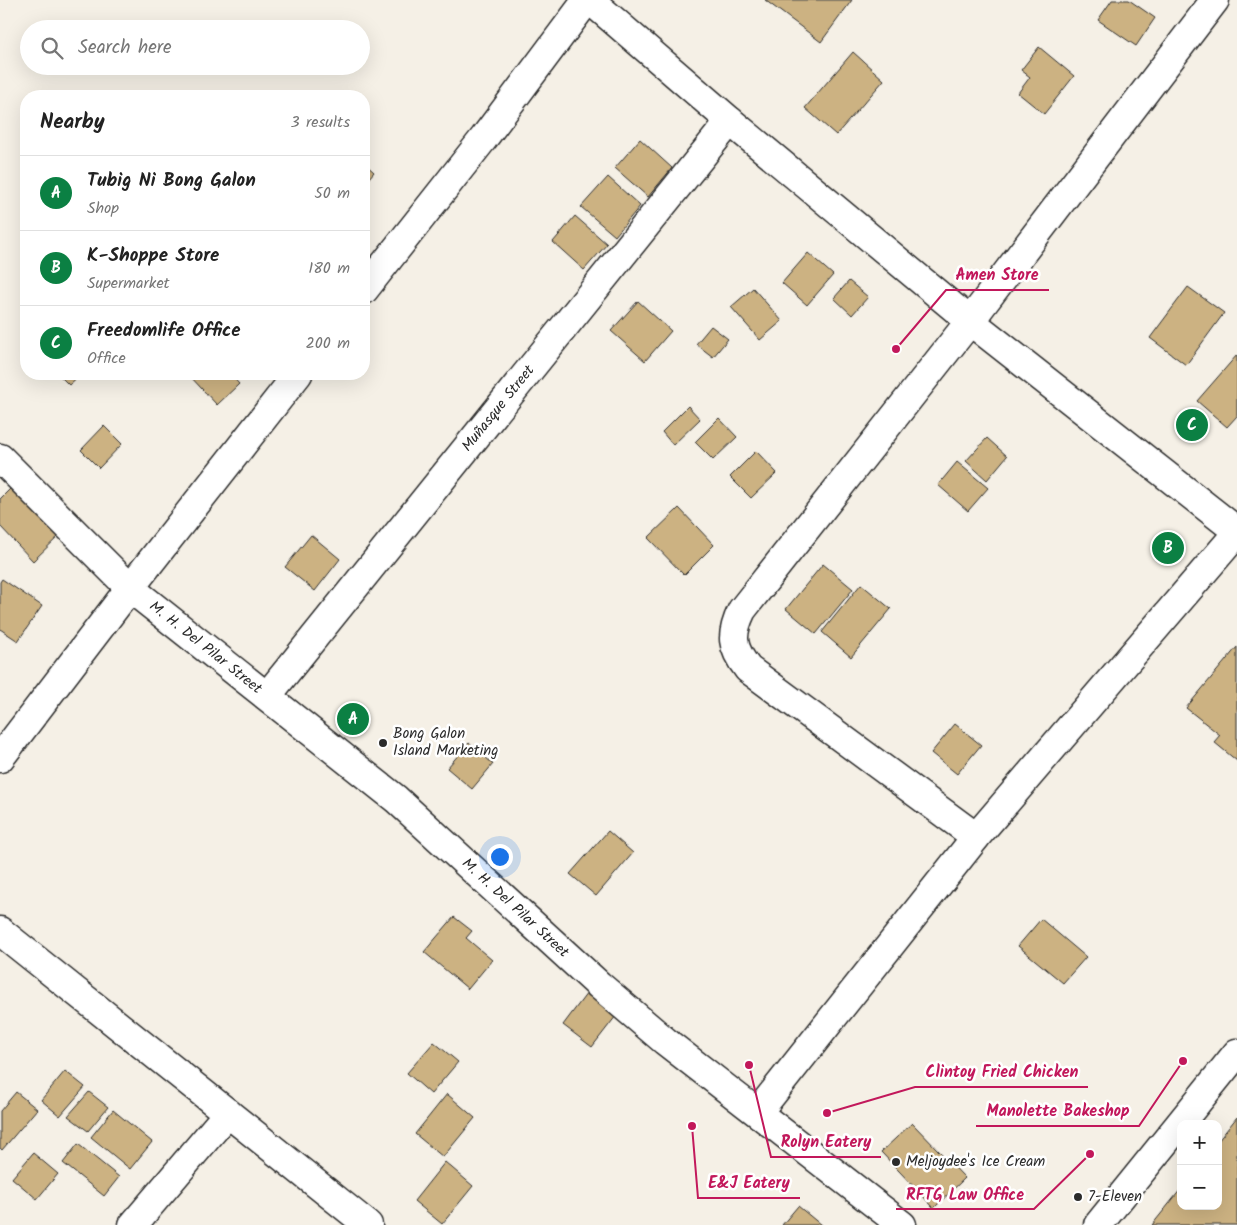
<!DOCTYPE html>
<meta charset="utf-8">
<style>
:root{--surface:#fff;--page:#f2f2f2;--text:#222;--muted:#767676;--line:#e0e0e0;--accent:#0b8043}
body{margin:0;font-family:Kalam,sans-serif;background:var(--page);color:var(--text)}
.controls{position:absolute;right:15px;bottom:15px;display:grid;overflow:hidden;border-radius:10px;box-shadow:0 5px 20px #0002}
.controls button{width:45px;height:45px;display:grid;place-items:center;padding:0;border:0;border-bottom:1px solid var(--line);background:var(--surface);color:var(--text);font:25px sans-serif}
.you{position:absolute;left:499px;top:856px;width:18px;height:18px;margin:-12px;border:4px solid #fff;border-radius:50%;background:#1a73e8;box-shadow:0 0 0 8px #1a73e833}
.badge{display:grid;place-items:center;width:32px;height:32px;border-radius:50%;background:var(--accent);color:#fff;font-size:16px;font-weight:700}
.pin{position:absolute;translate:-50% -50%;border:2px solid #fff;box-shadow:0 1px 5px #0006}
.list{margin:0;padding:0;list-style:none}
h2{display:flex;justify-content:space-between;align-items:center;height:65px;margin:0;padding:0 20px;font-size:21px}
h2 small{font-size:16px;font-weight:400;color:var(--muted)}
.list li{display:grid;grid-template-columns:32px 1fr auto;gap:15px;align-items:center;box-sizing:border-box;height:75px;padding:0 20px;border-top:1px solid var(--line)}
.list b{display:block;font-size:19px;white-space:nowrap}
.list p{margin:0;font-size:16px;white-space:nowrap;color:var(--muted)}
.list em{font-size:16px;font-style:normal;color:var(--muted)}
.icon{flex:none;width:28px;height:28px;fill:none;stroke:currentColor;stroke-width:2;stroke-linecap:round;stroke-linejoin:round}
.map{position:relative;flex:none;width:1237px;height:1225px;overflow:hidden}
.search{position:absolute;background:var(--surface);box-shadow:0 5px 20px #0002;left:20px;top:20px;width:350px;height:55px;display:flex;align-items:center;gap:12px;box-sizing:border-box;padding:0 18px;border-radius:28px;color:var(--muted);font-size:19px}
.panel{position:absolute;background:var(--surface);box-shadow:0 5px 20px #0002;left:20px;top:90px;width:350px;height:290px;border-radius:20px}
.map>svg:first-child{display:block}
.building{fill:#ccb282;stroke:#2b2b2b}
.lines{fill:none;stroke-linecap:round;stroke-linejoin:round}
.minor-casing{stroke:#2b2b2b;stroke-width:31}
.minor{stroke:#fff;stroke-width:28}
.poi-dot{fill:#2b2b2b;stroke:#fff;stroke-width:2}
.labels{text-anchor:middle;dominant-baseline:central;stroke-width:5;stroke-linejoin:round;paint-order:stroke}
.street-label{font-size:15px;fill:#2b2b2b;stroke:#fff}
.poi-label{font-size:15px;fill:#2b2b2b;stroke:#fff;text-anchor:start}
.leader{fill:none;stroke:#c2185b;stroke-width:2}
.callout-dot{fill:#c2185b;stroke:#fff;stroke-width:2}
.callout-label{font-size:16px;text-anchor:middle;font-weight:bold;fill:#c2185b;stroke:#fff;stroke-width:5;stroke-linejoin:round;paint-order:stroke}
</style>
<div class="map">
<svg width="1237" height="1225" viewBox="0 0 1237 1225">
<rect width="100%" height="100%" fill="#f5f0e6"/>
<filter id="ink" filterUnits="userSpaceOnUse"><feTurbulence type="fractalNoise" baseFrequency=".02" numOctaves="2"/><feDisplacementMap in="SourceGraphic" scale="10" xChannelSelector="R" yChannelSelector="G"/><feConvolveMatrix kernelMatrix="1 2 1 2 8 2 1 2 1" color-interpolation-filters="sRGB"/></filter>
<g filter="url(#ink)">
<g class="building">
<polygon points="765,0 852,0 821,42"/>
<polygon points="1112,0 1129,0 1155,18 1136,46 1098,20"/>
<polygon points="1039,47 1074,76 1044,114 1018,93 1030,77 1021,70"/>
<polygon points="853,52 884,80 836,135 805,108"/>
<polygon points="640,139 672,168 648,197 615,168"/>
<polygon points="364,163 374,172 364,184"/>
<polygon points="608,177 640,206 615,236 581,207"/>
<polygon points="575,216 607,244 584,270 553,242"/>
<polygon points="808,253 833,275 807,305 782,283"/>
<polygon points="849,281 868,297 852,315 834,298"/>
<polygon points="1188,287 1224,313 1186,365 1150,338"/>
<polygon points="753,288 782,321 760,340 731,307"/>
<polygon points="638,301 671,331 645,361 611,331"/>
<polygon points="711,326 728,339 713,357 696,344"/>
<polygon points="1237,355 1237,416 1227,427 1197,401"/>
<polygon points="58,374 81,374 69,385"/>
<polygon points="188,374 230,374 239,384 217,405"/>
<polygon points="688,406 700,419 673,445 662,432"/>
<polygon points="719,418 737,437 713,460 695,442"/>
<polygon points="104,426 122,444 99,468 81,450"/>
<polygon points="987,438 1007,456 987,480 966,461"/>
<polygon points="756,451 777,473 751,498 730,477"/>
<polygon points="957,462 988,488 968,511 938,485"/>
<polygon points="14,485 61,534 33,561 0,526 0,499"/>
<polygon points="679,508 714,545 684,575 648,538"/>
<polygon points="311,535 340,559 315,591 285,567"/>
<polygon points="823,564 853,589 816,634 786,609"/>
<polygon points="2,579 42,606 18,641 0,629 0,582"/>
<polygon points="861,584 891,609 851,657 822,632"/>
<polygon points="1237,647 1237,761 1214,742 1220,735 1186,708"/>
<polygon points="955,724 981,745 957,774 931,753"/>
<polygon points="469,743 493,764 472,789 447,768"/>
<polygon points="608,831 633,853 596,896 570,874"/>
<polygon points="454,917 472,931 466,938 492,960 468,989 424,952"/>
<polygon points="1041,919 1086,957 1063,983 1018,946"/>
<polygon points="587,993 616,1016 592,1047 563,1025"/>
<polygon points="434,1042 458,1062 431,1094 407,1073"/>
<polygon points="65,1071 85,1087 60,1116 41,1100"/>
<polygon points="16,1092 37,1109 2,1150 0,1148 0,1111"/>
<polygon points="89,1092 108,1107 88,1131 68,1116"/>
<polygon points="447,1094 475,1118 443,1157 415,1134"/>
<polygon points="113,1110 152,1142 130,1169 91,1137"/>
<polygon points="1237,1117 1237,1225 1152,1225 1181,1189 1181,1206 1218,1206 1218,1141"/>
<polygon points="912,1123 965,1178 934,1208 881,1152"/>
<polygon points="78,1144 119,1177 104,1196 63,1163"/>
<polygon points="33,1153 58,1174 37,1199 12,1178"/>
<polygon points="445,1162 473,1186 442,1224 414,1201"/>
<polygon points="798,1206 821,1225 782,1225"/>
</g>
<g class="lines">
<defs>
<g id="minor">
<polyline points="590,0 730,121 970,321 1237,531"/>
<polyline points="364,290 484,138 587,0"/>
<path id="s1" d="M0,458L130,588L396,799L599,985L665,1041L902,1225"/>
<path id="s2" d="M267,696L730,121"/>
<polyline points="0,758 130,588 298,374"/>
<path d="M976,837L748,669C731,647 730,635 742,610L970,321L1215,0"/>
<polyline points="0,931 368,1225"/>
<polyline points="758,1112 976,837 1237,533"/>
<polyline points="133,1225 228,1113"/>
<polyline points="1098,1225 1237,1053"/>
</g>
</defs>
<use href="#minor" class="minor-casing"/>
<use href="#minor" class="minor"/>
</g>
</g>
<g class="poi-dot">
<circle cx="383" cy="743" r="5"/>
<circle cx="896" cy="1162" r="5"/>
<circle cx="1078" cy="1197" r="5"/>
</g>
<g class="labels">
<g class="street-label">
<text stroke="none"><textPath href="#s2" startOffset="369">Muñasque Street</textPath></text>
<text stroke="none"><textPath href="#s1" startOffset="280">M. H. Del Pilar Street</textPath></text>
<text stroke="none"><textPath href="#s1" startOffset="685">M. H. Del Pilar Street</textPath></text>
</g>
<g class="poi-label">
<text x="393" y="734">Bong Galon<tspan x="393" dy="17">Island Marketing</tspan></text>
<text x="906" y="1162">Meljoydee's Ice Cream</text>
<text x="1088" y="1197">7-Eleven</text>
</g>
</g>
<path class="leader" d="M896 349L946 290H1049M827 1113L915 1087H1088M1183 1061L1139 1126H976M749 1065L771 1157H881M692 1126L698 1198H800M1090 1154L1034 1209H896"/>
<g class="callout-dot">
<circle cx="896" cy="349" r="5"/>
<circle cx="827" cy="1113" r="5"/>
<circle cx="1183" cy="1061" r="5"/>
<circle cx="749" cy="1065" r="5"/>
<circle cx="692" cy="1126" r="5"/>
<circle cx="1090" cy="1154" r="5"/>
</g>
<g class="callout-label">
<text x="997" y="280">Amen Store</text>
<text x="1002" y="1077">Clintoy Fried Chicken</text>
<text x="1058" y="1116">Manolette Bakeshop</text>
<text x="826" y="1147">Rolyn Eatery</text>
<text x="749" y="1188">E&amp;J Eatery</text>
<text x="965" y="1200">RFTG Law Office</text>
</g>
</svg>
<div class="controls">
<button>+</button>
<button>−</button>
</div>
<div class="you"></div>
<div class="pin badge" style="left:353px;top:719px">A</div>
<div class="pin badge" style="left:1168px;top:548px">B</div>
<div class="pin badge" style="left:1192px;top:425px">C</div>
<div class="search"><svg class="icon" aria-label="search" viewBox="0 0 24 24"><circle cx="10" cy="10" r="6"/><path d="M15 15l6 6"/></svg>Search here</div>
<section class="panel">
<h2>Nearby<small>3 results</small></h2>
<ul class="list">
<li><span class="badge">A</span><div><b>Tubig Ni Bong Galon</b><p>Shop</p></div><em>50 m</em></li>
<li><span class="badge">B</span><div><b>K-Shoppe Store</b><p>Supermarket</p></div><em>180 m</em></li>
<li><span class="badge">C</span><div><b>Freedomlife Office</b><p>Office</p></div><em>200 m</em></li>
</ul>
</section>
</div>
